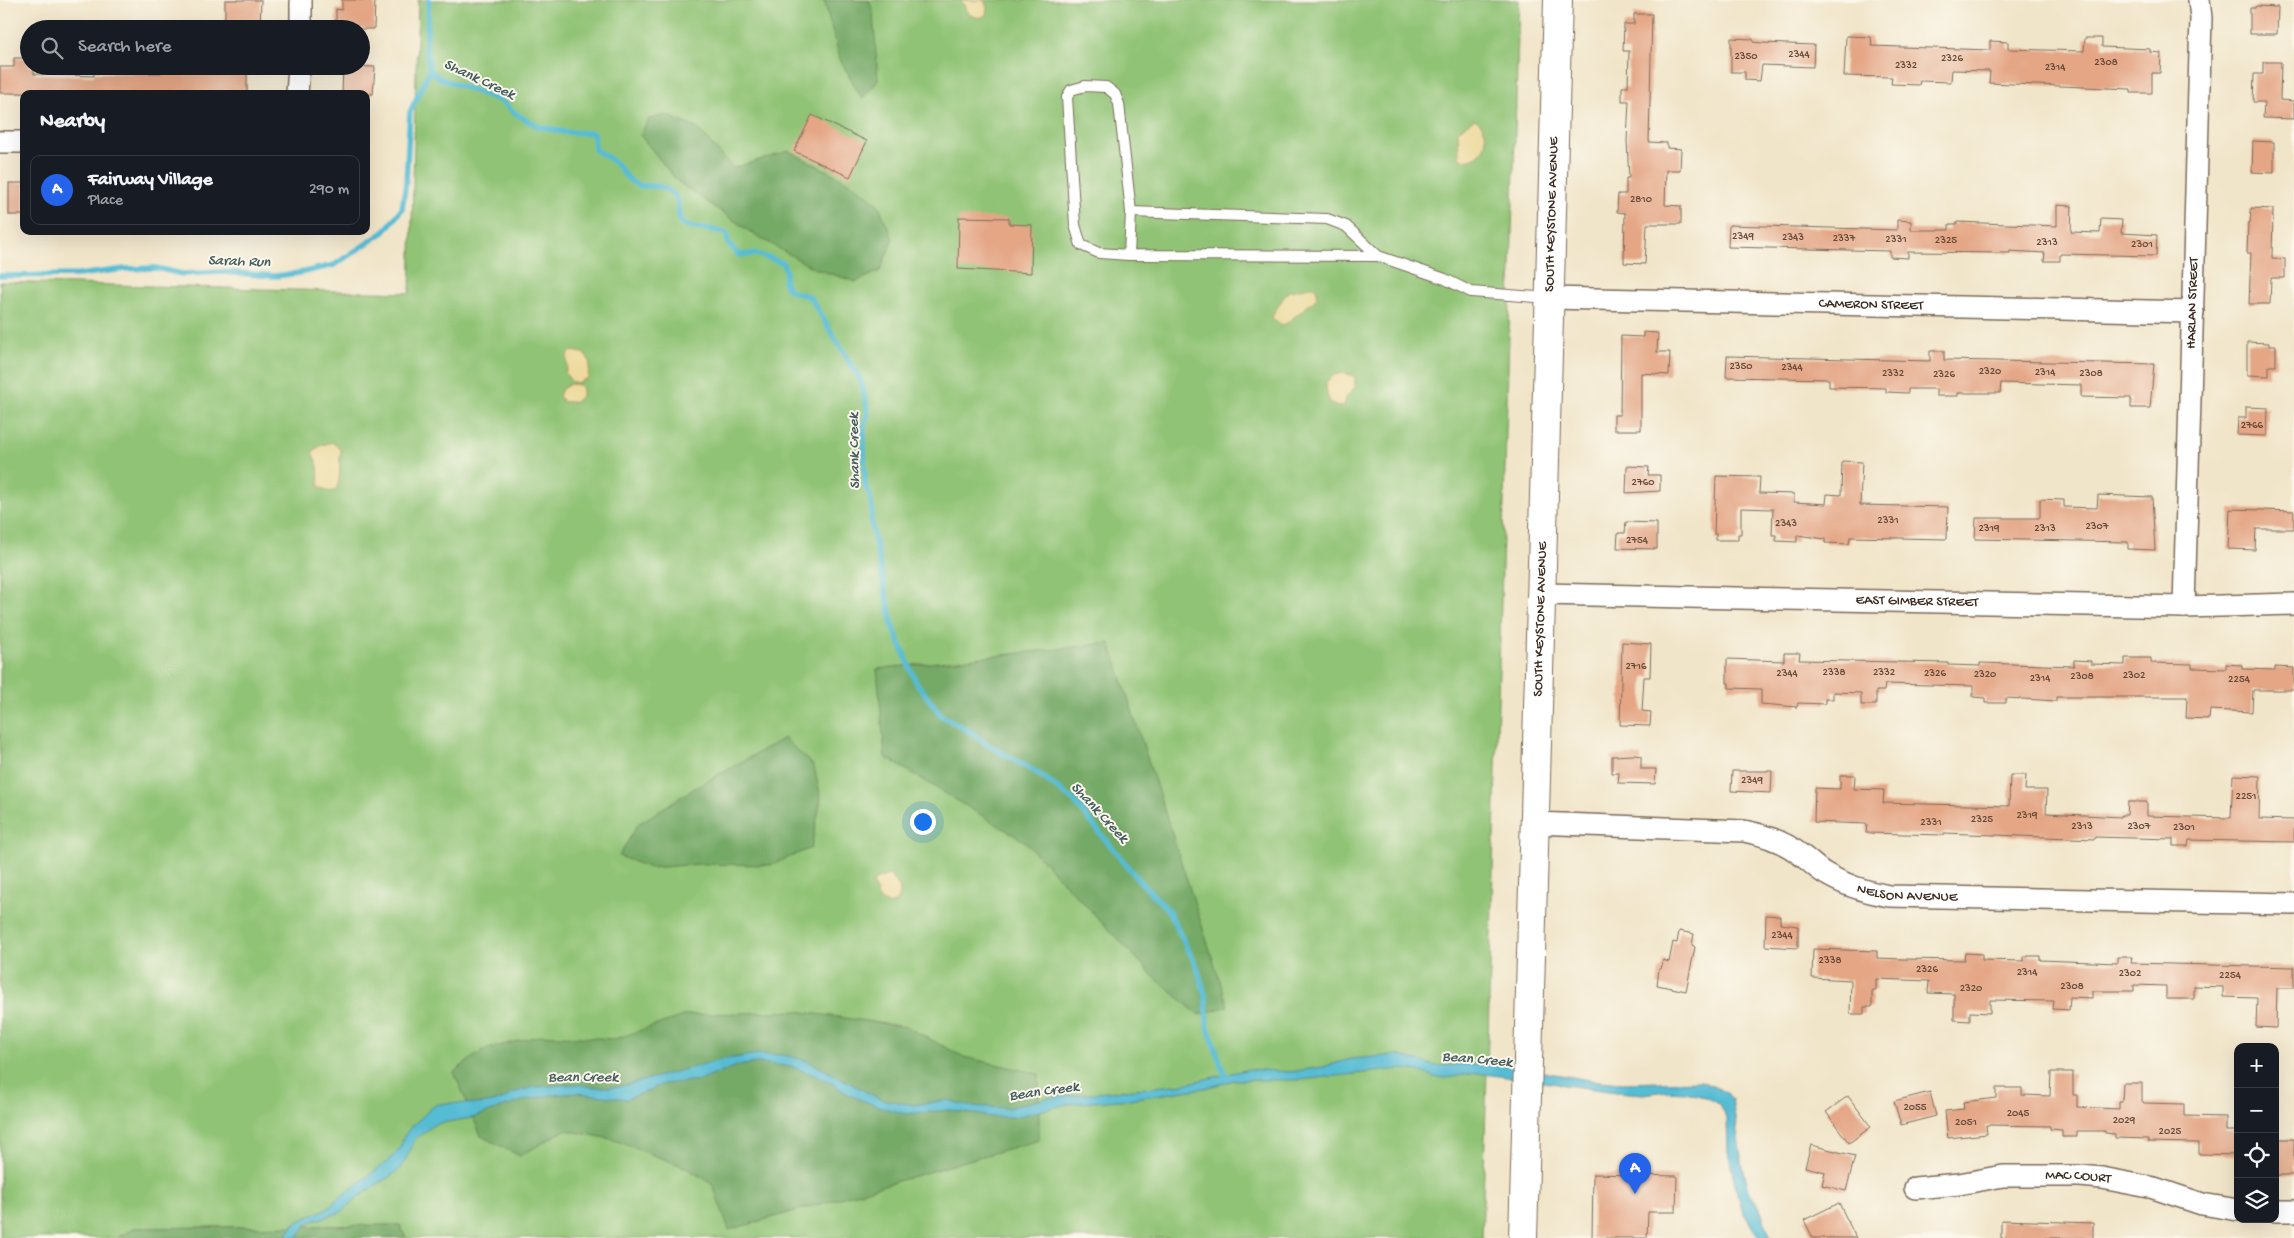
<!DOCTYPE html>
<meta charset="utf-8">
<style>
:root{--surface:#171b24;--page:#20242c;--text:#f1f3f6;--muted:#9ea1a6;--line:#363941;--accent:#2563eb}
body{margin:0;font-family:"Gochi Hand",sans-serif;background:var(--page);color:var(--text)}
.controls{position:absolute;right:15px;bottom:15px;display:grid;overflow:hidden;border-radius:10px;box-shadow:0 5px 20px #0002}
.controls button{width:45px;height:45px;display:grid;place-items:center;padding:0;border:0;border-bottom:1px solid var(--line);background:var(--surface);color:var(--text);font:25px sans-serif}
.you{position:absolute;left:922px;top:821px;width:18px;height:18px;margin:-12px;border:4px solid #fff;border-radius:50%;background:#1a73e8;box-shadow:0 0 0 8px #1a73e833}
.badge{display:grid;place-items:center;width:32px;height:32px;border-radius:50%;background:var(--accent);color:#fff;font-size:16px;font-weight:700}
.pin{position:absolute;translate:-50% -41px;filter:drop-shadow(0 1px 2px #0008)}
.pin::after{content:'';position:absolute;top:26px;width:18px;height:15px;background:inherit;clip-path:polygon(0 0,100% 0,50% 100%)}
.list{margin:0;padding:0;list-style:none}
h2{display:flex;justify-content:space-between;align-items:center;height:65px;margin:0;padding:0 20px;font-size:21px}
h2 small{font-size:16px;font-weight:400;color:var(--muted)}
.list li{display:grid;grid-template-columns:32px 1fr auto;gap:15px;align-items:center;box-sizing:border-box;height:70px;margin:0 10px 10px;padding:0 10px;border:1px solid var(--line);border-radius:10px}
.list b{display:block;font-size:19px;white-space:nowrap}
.list p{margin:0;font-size:16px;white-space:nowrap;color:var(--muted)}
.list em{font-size:16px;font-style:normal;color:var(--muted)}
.icon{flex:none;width:28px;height:28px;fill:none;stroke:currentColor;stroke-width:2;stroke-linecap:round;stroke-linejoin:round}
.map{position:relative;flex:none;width:2294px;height:1238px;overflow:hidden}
.search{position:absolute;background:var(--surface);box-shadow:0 5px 20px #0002;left:20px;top:20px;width:350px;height:55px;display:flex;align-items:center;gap:12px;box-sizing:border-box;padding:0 18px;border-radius:28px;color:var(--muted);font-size:19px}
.panel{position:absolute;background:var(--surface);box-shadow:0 5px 20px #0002;left:20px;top:90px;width:350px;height:145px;border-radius:10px}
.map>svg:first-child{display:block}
.green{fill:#90c374;stroke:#667649}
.forest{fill:#74a966;stroke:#586a42}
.sand{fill:#eeda9e;stroke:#94825e}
.water{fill:#56bcd4;stroke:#487379}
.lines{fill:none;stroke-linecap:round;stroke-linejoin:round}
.stream{stroke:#56bcd4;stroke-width:5.5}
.building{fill:#e4a685}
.service-casing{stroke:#7b6b5a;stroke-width:12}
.minor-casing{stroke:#7b6b5a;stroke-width:24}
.secondary-casing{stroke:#7b6b5a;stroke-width:30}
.service{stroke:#fff;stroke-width:10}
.minor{stroke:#fff;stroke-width:21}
.secondary{stroke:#fff;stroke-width:28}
.labels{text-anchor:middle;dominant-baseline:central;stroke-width:4;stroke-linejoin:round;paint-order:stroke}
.number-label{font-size:11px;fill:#654938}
.street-label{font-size:14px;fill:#3b2a1e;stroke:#fbf7ec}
.water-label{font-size:15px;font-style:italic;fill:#445d5e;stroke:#fbf7ec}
</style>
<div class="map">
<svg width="2294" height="1238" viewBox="0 0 2294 1238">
<rect width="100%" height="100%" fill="#fbf7ec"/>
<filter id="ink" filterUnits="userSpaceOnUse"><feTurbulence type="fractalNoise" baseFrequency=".02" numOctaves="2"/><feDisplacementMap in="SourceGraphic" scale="10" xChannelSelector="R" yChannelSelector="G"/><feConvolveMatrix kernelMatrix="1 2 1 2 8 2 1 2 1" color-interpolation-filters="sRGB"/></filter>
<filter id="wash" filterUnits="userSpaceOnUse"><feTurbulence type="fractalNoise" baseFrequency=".0096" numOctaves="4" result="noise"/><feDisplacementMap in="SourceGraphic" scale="20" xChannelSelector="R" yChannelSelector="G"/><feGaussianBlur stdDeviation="1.12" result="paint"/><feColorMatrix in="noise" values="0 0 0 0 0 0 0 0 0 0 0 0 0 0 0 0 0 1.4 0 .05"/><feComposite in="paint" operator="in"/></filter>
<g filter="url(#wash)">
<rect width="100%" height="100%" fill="#f1e5c9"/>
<polygon class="green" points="418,0 1519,0 1482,1238 406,1238 400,1225 134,1228 118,1238 0,1238 0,282 410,293"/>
<g class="forest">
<polygon points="824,0 869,0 873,12 878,81 862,99 840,59"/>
<polygon points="667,115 698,129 733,168 789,151 856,186 878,204 893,239 880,271 856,282 813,268 752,233 677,181 640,135 649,119"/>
<polygon points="1110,643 1228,1006 1199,1015 1155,978 1024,841 885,757 877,669"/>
<polygon points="784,738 814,766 821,799 811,848 771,865 699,864 650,868 619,856 638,824 693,789"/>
<path d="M797,1011L907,1027L964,1057L1039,1074V1140C935,1169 833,1201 729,1230L712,1183L682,1166L611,1139L565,1130L520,1156L481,1136L454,1072L483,1050L542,1035L615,1039L686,1015Z"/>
<polygon points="400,1225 406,1238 118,1238 134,1228"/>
</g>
<g class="sand">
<polygon points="961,0 984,0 987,8 986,15 980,18 970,15"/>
<path d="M1474,119C1488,125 1490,146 1477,156C1474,158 1469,159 1465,160L1459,157L1458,130Z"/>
<path d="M1309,287H1314C1318,291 1318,295 1315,300L1287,323L1283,325L1273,320L1272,317C1276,308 1282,301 1287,292Z"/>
<polygon points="572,351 583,353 590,361 588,378 577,383 571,381 565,373 567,368 567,355"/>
<path d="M1342,373L1352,375L1355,377V387L1346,398L1344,405L1337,407C1327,403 1326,392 1326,382L1334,375Z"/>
<polygon points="570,384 579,385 582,387 582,395 576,401 563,402 559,396 562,389"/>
<path d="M332,442L341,450C338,463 342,477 336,490L330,492L319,486L318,466L312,452L320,446Z"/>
<path d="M889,875C897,882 903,889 898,900L890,905L880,900L873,885L874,880Z"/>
</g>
<polygon class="water" points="758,1054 783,1055 808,1061 880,1099 914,1105 947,1100 969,1106 1008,1108 1048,1098 1184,1084 1249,1069 1290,1072 1323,1067 1351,1059 1398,1055 1435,1066 1492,1063 1589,1080 1623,1083 1701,1081 1726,1092 1732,1099 1742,1163 1750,1194 1759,1206 1771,1238 1759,1238 1740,1207 1728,1152 1727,1119 1719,1104 1708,1098 1686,1092 1667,1091 1643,1094 1616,1092 1477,1073 1446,1078 1434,1077 1418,1071 1400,1069 1300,1080 1234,1080 1205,1088 1130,1099 1068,1104 1015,1117 992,1117 950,1110 906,1114 882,1108 849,1095 830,1082 809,1073 793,1067 758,1063 736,1066 702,1080 664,1084 627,1099 578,1093 552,1095 525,1100 472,1118 435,1124 415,1139 404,1163 398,1171 361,1195 341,1212 307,1223 297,1238 285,1238 295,1223 330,1207 335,1201 388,1161 400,1148 404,1136 411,1127 435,1105 446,1103 482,1104 504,1099 512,1093 533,1087 577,1084 592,1087 619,1087 720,1060"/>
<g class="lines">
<g class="stream">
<path d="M429,0L426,49L430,70L439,78L501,101L515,113L537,126L563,132L594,133L595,150C604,154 610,158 617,165C624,172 627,181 636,184C650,190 656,180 673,194C682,201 676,215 681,223C697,231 710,227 727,233L728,243L739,255L757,254L783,263L786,272L784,282C793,297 796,291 810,297L861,381L868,413L864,426L865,485L870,496L872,509L871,520L873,532L893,627L916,682L942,716L968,730L985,743L1039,774L1073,800L1138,879L1168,910L1197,967L1206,998L1207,1024L1226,1079"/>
<polyline points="0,276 78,275 125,269 156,268 182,274 221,272 275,276 300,273 334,265 384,232 402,209 406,182 410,112 430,70"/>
</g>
</g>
<g id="blocks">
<g class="building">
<polygon points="225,0 261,0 260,29 225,29"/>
<polygon points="342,0 375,0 374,29 345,29 345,26 336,25 336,9 342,10"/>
<polygon points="2256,6 2278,7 2277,34 2250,34 2250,8 2255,8"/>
<polygon points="1634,14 1652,14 1649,142 1667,143 1667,148 1681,149 1680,170 1666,170 1665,205 1681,206 1681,224 1647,224 1645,264 1624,263 1625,213 1617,212 1618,194 1626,194 1626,178 1629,178 1627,141 1629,101 1622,101 1622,87 1628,87 1629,51 1623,51 1624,24 1634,24"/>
<polygon points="1846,36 1871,37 1872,46 1990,50 1990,41 2008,42 2008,49 2084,51 2085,38 2102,38 2102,47 2150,49 2150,52 2161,53 2160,73 2152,73 2152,93 2131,93 2131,89 1989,83 1990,71 1952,70 1951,82 1920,81 1919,85 1891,84 1892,77 1844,76"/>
<polygon points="1731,38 1753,39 1753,42 1762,43 1814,45 1813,67 1762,65 1760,81 1745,80 1745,72 1731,72"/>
<polygon points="14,58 29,58 29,66 34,67 34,74 94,76 94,73 161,73 161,66 247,66 247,94 0,93 0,67 14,67"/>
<polygon points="2263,62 2281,62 2280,100 2294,101 2294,119 2263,118 2264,102 2253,102 2254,74 2263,74"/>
<polygon points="343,66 375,67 373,94 342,94"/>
<polygon points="812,115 867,141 850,177 794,151"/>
<polygon points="2253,141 2274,142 2274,173 2252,172"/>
<rect x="9" y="183" width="15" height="32"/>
<polygon points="2057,205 2072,206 2071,232 2100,233 2101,219 2122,220 2121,233 2157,235 2156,256 2060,254 2060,261 2044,261 2045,253 2010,251 2010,253 1908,252 1908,258 1890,257 1890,251 1728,247 1729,225 1897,230 1897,220 1911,221 1911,230 1949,230 1949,224 1957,224 1957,222 2057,226"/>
<polygon points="2251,208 2273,209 2272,258 2285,259 2285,278 2271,278 2270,304 2249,304 2251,253 2247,253 2248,223 2250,223"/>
<polygon points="959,217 1009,218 1009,224 1032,225 1031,273 958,269"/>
<polygon points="1643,332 1658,333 1657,352 1670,352 1669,375 1641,373 1641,430 1614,430 1614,415 1620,415 1621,336 1643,337"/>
<polygon points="2247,342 2269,343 2269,346 2276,346 2276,366 2269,366 2269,376 2247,375"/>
<polygon points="1930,351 1944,351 1944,360 2154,364 2150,408 2131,408 2131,398 2081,397 2081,385 2001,383 2000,393 1958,393 1958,396 1936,396 1936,389 1908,389 1908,393 1886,392 1886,388 1829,387 1829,379 1726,377 1727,356 1930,361"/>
<polygon points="2246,407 2268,408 2267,436 2237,435 2238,418 2246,418"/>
<polygon points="1842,461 1862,462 1860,505 1948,507 1947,539 1850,537 1849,544 1825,543 1825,539 1797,535 1797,542 1776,541 1776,535 1772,535 1773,509 1741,508 1741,534 1738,534 1738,540 1716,540 1716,534 1714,534 1716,476 1760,477 1759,493 1794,494 1794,502 1826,504 1827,494 1841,495"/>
<polygon points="1627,466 1649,467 1648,475 1660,475 1660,491 1626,493"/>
<polygon points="2098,495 2152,497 2155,550 2128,549 2128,542 1975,539 1976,518 2040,518 2040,499 2064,500 2064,507 2097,508"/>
<polygon points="2230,509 2294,511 2294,529 2256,529 2255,550 2228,549"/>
<polygon points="1626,522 1657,523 1657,549 1617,548 1618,533 1625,533"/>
<polygon points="1622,642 1651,644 1650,677 1644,677 1642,711 1651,712 1650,726 1620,725"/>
<polygon points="1784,653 1800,653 1799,660 1948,663 1948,665 1980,666 1980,663 2074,666 2074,660 2091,661 2091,664 2125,665 2125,658 2151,658 2151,663 2192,664 2192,668 2226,669 2226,664 2242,665 2242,669 2275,670 2275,667 2294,668 2294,690 2253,690 2252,712 2210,710 2209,719 2186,718 2187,697 2056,697 2056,701 2006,698 2006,703 1985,703 1985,698 1973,697 1973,686 1885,684 1884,691 1876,691 1876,705 1861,705 1861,693 1833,692 1833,699 1825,699 1825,704 1798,703 1797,707 1761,704 1761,689 1729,688 1729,683 1727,683 1727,659 1784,661"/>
<polygon points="1634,755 1641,756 1641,769 1656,769 1655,784 1618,783 1619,773 1612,773 1612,756"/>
<polygon points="1732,771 1772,771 1771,793 1731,791"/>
<polygon points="1840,775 1855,775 1854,789 1884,790 1883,803 2009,806 2010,775 2026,775 2025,790 2047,790 2046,813 2121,817 2121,815 2127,815 2128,802 2147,802 2147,816 2231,818 2233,775 2260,776 2259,819 2294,820 2294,842 2189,840 2188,846 2173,846 2173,839 2095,837 2095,839 1944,833 1944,835 1866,833 1867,824 1814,822 1815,788 1840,789"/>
<polygon points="1766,915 1780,916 1780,924 1798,926 1798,948 1765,946"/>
<polygon points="1679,931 1694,934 1692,945 1695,947 1686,991 1657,985 1659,969 1661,969 1663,960 1669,962 1673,942 1677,943"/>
<polygon points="1813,949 1877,951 1877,958 1903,959 1964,960 1965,953 1982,954 1982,960 2024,961 2024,956 2040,956 2040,960 2117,963 2117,957 2132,957 2131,963 2294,967 2294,988 2277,988 2276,1028 2256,1027 2257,998 2223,997 2223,987 2194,986 2194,999 2166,999 2166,986 2134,985 2134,991 2092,991 2092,998 2070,997 2069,1010 2053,1009 2054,1001 1990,1000 1990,1013 1970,1012 1970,1021 1954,1020 1954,994 1928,993 1929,981 1876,979 1876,990 1872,990 1872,1007 1864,1007 1864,1014 1850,1014 1851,980 1812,978"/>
<polygon points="2051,1072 2073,1072 2073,1095 2077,1095 2077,1107 2119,1109 2119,1101 2122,1101 2123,1083 2142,1083 2142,1101 2144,1103 2184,1104 2184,1116 2226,1117 2226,1131 2238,1131 2238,1155 2199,1154 2199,1143 2148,1142 2148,1139 2115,1138 2115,1134 2105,1133 2105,1131 2077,1131 2077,1137 2062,1137 2062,1130 2050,1129 2050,1126 1986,1125 1987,1134 1948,1138 1945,1111 1964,1109 1963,1102 1996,1098 1996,1088 2022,1088 2022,1095 2050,1096"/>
<polygon points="1930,1092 1936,1116 1901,1125 1894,1101"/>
<polygon points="1848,1096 1871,1127 1849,1143 1826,1112"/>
<rect x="2275" y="1139" width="19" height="36"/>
<polygon points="1811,1145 1855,1156 1846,1191 1822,1185 1825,1172 1805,1167"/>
<polygon points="1593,1174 1677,1176 1676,1212 1648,1212 1647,1238 1592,1238"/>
<polygon points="1839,1203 1856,1238 1813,1238 1804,1220"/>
<polygon points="2001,1220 2093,1223 2093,1238 2001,1238"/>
</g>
</g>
</g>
<g filter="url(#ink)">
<use href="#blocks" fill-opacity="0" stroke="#7b6b5a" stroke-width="1"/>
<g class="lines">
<defs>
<g id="service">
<polyline points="1129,255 1131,212"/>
<polyline points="1378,256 1346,226 1327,219 1131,212 1119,104 1115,94 1106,87 1085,86 1071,90 1067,97 1075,225 1081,245 1099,253 1129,255 1378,256 1445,279 1471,292 1549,298"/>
</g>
<g id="minor">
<polyline points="301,29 301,0"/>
<polyline points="297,94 299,66"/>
<polyline points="0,142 24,142"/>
<path id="s1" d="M1550,298L2193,312"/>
<path id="s2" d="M1541,594L2184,607L2294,604"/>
<path id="s3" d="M2184,607L2201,18L2199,0"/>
<path id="s4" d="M1535,823L1744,831C1765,835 1785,842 1801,855C1810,861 1817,869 1826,874C1846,886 1866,892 1889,896L2294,904"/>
<path id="s5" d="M1915,1188L1959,1184L2003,1176H2080L2102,1178L2154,1188L2202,1204L2238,1210"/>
<polyline points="2275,1211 2294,1211"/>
</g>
<g id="secondary">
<path id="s6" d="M1523,1238L1558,0"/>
</g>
</defs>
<use href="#service" class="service-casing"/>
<use href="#minor" class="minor-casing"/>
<use href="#secondary" class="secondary-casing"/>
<use href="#service" class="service"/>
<use href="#minor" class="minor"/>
<use href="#secondary" class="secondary"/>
</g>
</g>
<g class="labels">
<g class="number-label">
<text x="1799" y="55">2344</text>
<text x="1746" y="57">2350</text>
<text x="1952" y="59">2326</text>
<text x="2106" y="63">2308</text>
<text x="1906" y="66">2332</text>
<text x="2055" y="68">2314</text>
<text x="1641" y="200">2810</text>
<text x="1743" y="237">2349</text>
<text x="1793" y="238">2343</text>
<text x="1844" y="239">2337</text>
<text x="1896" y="240">2331</text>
<text x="1946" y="241">2325</text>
<text x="2047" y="243">2313</text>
<text x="2142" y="245">2301</text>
<text x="1741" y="367">2350</text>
<text x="1792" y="368">2344</text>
<text x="1990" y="372">2320</text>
<text x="2045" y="373">2314</text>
<text x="1893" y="374">2332</text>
<text x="2091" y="374">2308</text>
<text x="1944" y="375">2326</text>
<text x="2252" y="426">2766</text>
<text x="1643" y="483">2760</text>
<text x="1888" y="521">2331</text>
<text x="1786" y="524">2343</text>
<text x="2097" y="527">2307</text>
<text x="1989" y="529">2319</text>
<text x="2045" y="529">2313</text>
<text x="1637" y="541">2754</text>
<text x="1636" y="667">2716</text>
<text x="1834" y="673">2338</text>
<text x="1884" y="673">2332</text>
<text x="1787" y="674">2344</text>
<text x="1935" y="674">2326</text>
<text x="1985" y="675">2320</text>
<text x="2134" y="676">2302</text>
<text x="2082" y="677">2308</text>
<text x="2040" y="679">2314</text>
<text x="2239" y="680">2254</text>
<text x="1752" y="781">2349</text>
<text x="2246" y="797">2251</text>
<text x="2027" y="816">2319</text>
<text x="1982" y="820">2325</text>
<text x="1931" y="823">2331</text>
<text x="2082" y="827">2313</text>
<text x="2139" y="827">2307</text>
<text x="2184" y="828">2301</text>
<text x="1782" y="936">2344</text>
<text x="1830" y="961">2338</text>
<text x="1927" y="970">2326</text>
<text x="2027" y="973">2314</text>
<text x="2130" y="974">2302</text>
<text x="2230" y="976">2254</text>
<text x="2072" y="987">2308</text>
<text x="1971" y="989">2320</text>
<text x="1915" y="1108">2055</text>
<text x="2018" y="1114">2045</text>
<text x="2124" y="1121">2029</text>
<text x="1966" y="1123">2051</text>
<text x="2170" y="1132">2025</text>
</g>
<g class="street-label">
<text stroke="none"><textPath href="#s6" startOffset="1024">SOUTH KEYSTONE AVENUE</textPath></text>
<text stroke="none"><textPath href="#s3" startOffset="304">HARLAN STREET</textPath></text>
<text stroke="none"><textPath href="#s1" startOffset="321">CAMERON STREET</textPath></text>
<text stroke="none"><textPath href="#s2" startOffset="376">EAST GIMBER STREET</textPath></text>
<text stroke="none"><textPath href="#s6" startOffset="619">SOUTH KEYSTONE AVENUE</textPath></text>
<text stroke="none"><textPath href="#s4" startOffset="388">NELSON AVENUE</textPath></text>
<text stroke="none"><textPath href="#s5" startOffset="164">MAC COURT</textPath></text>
</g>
<g class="water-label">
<text transform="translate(479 80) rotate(25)">Shank Creek</text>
<text transform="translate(239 262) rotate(2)">Sarah Run</text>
<text transform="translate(855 451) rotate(-91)">Shank Creek</text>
<text transform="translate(1099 813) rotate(47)">Shank Creek</text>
<text transform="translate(1477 1060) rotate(5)">Bean Creek</text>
<text x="583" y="1078">Bean Creek</text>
<text transform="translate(1044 1092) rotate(-8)">Bean Creek</text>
</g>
</g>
</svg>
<div class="controls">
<button>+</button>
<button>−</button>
<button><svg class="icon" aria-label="locate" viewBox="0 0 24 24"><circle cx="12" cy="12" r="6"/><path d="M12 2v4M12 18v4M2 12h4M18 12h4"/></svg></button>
<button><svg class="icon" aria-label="layers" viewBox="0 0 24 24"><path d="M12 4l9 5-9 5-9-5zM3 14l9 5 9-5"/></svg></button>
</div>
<div class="you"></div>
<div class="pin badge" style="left:1635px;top:1194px">A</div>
<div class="search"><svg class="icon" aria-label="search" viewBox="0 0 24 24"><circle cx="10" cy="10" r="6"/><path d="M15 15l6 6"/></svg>Search here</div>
<section class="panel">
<h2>Nearby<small></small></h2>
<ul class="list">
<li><span class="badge">A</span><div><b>Fairway Village</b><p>Place</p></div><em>290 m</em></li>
</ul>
</section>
</div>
